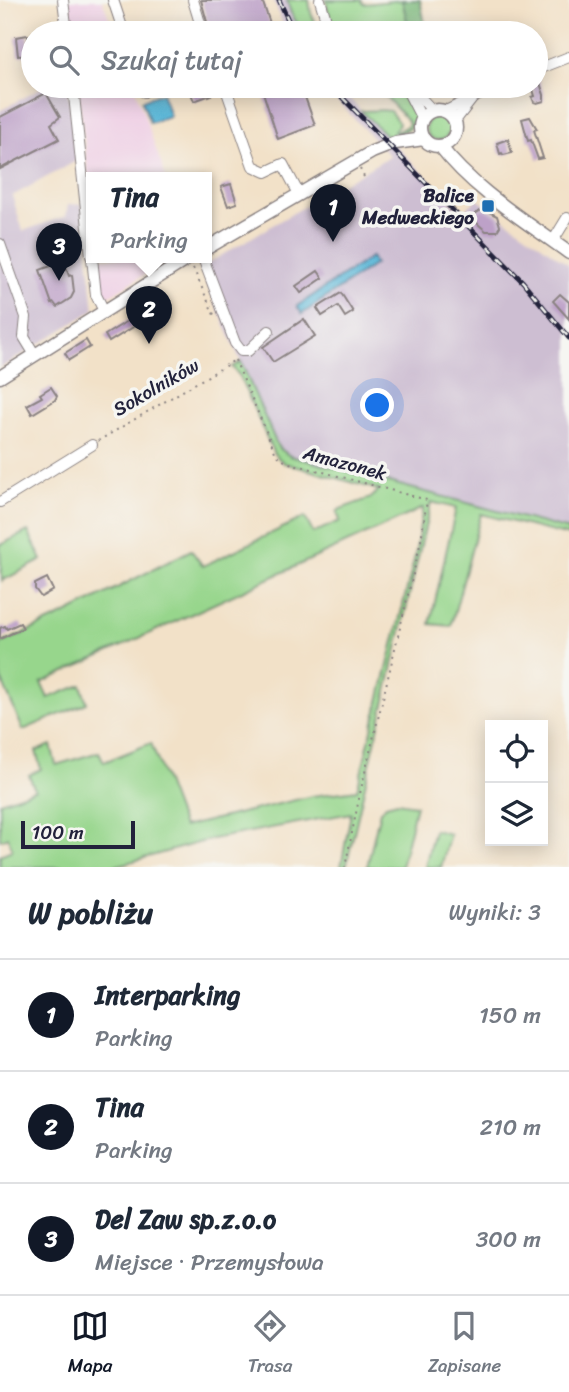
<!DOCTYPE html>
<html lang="pl">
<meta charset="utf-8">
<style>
:root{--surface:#fff;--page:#f6f6f7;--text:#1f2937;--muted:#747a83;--line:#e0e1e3;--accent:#111827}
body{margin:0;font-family:Sriracha,sans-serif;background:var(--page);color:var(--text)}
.controls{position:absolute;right:21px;bottom:21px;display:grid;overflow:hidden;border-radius:0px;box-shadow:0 4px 18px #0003}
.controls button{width:63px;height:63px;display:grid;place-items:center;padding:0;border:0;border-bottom:2px solid var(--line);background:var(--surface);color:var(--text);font:35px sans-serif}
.scale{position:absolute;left:21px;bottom:18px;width:114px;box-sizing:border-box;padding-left:7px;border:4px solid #22223b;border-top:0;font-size:19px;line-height:24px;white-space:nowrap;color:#22223b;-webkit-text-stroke:5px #f6f6f2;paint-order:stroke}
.you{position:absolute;left:378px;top:406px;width:24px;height:24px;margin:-18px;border:5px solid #fff;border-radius:50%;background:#1a73e8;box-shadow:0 0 0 10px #1a73e833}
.badge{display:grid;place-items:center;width:46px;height:46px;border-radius:50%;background:var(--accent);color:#fff;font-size:23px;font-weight:700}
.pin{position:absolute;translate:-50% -58px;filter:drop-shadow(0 2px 4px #0008)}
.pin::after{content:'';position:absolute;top:37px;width:24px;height:21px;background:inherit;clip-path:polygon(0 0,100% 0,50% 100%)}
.popup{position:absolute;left:86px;top:172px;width:126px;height:91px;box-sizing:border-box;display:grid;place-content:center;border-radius:0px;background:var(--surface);filter:drop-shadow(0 2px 5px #0005);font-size:23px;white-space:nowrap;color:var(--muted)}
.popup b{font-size:26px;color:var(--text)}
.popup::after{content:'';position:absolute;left:50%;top:100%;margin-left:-14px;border:14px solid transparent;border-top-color:var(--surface)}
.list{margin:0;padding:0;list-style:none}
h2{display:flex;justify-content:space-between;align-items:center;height:91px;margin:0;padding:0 28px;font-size:30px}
h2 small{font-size:23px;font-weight:400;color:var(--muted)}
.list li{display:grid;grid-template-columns:46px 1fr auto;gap:21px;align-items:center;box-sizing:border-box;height:112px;padding:0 28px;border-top:2px solid var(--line)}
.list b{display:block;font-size:26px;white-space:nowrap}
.list p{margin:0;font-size:23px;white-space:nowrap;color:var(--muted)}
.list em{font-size:23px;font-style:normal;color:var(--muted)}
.icon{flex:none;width:38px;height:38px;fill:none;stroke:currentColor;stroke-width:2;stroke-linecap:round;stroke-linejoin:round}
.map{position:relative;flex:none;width:569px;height:867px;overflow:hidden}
.search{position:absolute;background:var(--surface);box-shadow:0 4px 18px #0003;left:21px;right:21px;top:21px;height:77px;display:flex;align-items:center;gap:18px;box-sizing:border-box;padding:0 24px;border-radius:38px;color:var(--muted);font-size:26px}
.sheet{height:427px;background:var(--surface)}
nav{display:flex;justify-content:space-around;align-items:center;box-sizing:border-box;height:98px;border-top:2px solid var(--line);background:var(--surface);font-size:19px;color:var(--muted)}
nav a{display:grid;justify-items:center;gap:4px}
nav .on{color:var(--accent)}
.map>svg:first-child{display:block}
.built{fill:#efd0e5}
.industrial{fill:#cdbed2}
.green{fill:#97d68c;stroke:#5c7c64;stroke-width:2}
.forest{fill:#79b778;stroke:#4e6c5a;stroke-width:2}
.water{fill:#59b6d7;stroke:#3e6c89;stroke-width:2}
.building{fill:#bda1c8}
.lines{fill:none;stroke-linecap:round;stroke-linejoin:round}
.minor-casing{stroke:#8a8282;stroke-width:12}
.major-casing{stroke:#8a8282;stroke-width:15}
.path{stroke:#8a8282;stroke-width:2;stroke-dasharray:2 5;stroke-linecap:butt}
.minor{stroke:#fff;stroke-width:10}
.major{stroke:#fff;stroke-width:12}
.rail-casing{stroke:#22223b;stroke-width:5}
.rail{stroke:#f6f6f2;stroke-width:2.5;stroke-dasharray:8;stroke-linecap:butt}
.poi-dot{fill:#1f6fb2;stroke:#f6f6f2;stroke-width:2.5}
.labels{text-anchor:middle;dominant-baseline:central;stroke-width:7;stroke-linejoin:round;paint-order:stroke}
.poi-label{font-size:19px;font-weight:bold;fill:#22223b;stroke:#f6f6f2;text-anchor:end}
.street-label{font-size:19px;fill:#22223b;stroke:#f6f6f2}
</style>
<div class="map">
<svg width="569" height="867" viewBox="0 0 569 867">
<rect width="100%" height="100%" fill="#f6f6f2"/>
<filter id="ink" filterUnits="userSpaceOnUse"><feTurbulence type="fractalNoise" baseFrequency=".0143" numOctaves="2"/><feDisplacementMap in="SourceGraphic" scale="14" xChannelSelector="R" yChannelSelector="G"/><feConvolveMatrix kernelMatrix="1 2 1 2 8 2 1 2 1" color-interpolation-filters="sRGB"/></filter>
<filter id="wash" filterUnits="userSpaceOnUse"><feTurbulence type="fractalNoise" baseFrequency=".00686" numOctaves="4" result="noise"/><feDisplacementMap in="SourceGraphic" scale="28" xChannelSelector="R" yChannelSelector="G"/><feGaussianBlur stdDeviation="1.57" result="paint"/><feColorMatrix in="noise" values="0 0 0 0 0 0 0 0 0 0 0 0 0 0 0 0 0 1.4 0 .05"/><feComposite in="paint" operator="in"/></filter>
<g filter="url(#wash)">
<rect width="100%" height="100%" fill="#f2e1c8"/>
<g class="built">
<polygon points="69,0 102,0 115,33 73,33"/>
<polygon points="78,86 134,86 166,178 91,178 91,200"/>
<polygon points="98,258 172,258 102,300"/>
</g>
<g class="industrial">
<polygon points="273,0 287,0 291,13 303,33 287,33"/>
<polygon points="44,86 67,86 78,160 12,196 23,231 66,216 68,205 82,204 94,310 0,368 0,111"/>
<polygon points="323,86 337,86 462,213 477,199 569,265 569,530 290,456 278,447 200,268 390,156"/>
</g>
<g class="green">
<polygon points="287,0 309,0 311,13 319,33 303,33 291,13"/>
<polygon points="326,0 361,0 364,4 402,0 410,33 336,33 331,26"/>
<path d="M376,86C395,86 408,101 416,117L410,128L396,135V132L407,126L409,122Z"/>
<polygon points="383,110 390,111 399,123 392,136 388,137 361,111"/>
<circle cx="438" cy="128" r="12"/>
<polygon points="241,362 278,447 290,456 569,530 569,536 481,514 451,626 430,624 456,508 431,502 346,867 341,867 351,813 212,839 112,867 0,867 0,855 12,850 8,837 0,840 0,802 35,790 29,775 41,769 36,751 51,745 56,765 99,752 104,762 151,743 183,827 312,796 357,790 415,556 423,508 41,683 48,698 81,685 87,703 23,730 0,676 0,644 68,613 191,550 203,566 305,517 313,533 340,521 337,512 340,509 371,498 379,490 284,463 274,454 239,375 232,367"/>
<polygon points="28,531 42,560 2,581 0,545"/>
<polygon points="397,802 416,805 401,867 367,867 380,811 386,805"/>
<polygon points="434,830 450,834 441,867 425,867"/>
</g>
<polygon class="forest" points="402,0 420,0 427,33 410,33"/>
<g class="water">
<polygon points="162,93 170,116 150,123 142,100"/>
<polygon points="371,257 375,264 302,314 297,306"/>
</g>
<g id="blocks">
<g class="building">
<polygon points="201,0 262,0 272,29 259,33 210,33"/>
<polygon points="28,35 30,55 18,56 16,37"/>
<polygon points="536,77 538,77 544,95 544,101 537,103 534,102 532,97 535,96 532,86 536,86"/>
<polygon points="188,86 207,86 211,95 194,101"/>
<polygon points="261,86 301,86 315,125 278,139"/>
<polygon points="46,93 60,117 51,124 59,139 0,169 0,117"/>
<polygon points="530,117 537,129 534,130 543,158 538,159 531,140 528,141 522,119"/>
<polygon points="508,139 512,153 503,155 502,153 500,154 497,143"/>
<polygon points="231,184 237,203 228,206 221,187"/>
<polygon points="483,209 497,216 500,226 497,231 486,231 478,224 474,219 475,214"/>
<polygon points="64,261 69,276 72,275 74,292 71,298 57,307 54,303 52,304 40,270"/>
<polygon points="318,271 323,278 301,293 296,286"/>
<polygon points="341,293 353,312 345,317 338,306 322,316 317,308"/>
<polygon points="560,294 569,302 569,319 553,301"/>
<polygon points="150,307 154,314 109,342 105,335"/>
<polygon points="304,319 315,336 273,362 263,347"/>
<polygon points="86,340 90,347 69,360 65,353"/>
<polygon points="51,387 57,396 55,400 32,414 27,405 42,397 40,394"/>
<polygon points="47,578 53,590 41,597 35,589 35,584"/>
<polygon points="20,623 23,628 0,639 0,628 5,626 7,629"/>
</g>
</g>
</g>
<g filter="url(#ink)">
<use href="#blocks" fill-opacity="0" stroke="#8a8282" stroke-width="2"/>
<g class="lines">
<defs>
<g id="minor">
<polyline points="63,0 67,33"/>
<polyline points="113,0 124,33"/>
<polyline points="193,0 203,33"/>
<polyline points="320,0 330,33"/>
<polyline points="536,70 569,57"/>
<polyline points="73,86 91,256"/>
<polyline points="142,86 144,92"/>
<polyline points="225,86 253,166 266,172 283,164 299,194"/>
<polyline points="399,86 419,96 433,111"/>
<polyline points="408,92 422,119"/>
<polyline points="446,111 497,86"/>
<polyline points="455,121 472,99"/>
<polyline points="553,241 567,218"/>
<polyline points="0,244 26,317 24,337 35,355"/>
<polyline points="92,258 96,295 104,311"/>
<polyline points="203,258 235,343 241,351 248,351 269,331"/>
<polyline points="0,502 92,445"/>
</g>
<g id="major">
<circle cx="438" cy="128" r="18"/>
<path d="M440,146C474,190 524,220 569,253"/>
<polyline points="207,248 372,152 395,143 424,139"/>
<polyline points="0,377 189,258"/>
</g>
</defs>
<use href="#minor" class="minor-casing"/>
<use href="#major" class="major-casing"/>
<g class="path">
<polyline points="360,169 366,181"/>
<polyline points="193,268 215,317"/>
<polyline points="235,360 276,454 286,462 427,500 421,541 361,789 345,867"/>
<polyline points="98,441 235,360"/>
</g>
<use href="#minor" class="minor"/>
<use href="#major" class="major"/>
<defs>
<g id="rail">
<polyline points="279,0 294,33"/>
<polyline points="331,86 523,282 569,338"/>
</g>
</defs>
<use href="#rail" class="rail-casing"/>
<use href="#rail" class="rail"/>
</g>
</g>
<rect class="poi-dot" x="481" y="199" width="14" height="14" rx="3.5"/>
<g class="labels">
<g class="poi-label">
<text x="474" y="195">Balice<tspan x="474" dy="22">Medweckiego</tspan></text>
</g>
<g class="street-label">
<text transform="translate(156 387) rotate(-30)">Sokolników</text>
<text transform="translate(345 463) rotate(15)">Amazonek</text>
</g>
</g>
</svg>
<div class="controls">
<button><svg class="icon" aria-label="locate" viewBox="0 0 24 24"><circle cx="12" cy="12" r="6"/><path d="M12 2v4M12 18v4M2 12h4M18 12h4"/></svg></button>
<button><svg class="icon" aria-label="layers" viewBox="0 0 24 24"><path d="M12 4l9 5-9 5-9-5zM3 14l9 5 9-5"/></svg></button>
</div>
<div class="scale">100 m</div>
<div class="you"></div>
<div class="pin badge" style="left:333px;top:242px">1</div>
<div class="pin badge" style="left:149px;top:344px">2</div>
<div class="popup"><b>Tina</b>Parking</div>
<div class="pin badge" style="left:59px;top:281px">3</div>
<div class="search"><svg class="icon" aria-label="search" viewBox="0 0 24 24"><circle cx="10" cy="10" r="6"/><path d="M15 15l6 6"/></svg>Szukaj tutaj</div>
</div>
<section class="sheet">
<h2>W pobliżu<small>Wyniki: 3</small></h2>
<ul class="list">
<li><span class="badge">1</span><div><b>Interparking</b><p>Parking</p></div><em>150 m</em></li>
<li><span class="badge">2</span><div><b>Tina</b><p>Parking</p></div><em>210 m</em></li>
<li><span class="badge">3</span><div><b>Del Zaw sp.z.o.o</b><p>Miejsce · Przemysłowa</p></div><em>300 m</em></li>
</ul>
</section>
<nav>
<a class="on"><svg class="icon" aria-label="map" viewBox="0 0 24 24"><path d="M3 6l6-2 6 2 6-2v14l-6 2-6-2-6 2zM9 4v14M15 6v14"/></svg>Mapa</a>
<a><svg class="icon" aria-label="directions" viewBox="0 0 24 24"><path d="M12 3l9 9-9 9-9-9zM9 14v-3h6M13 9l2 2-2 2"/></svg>Trasa</a>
<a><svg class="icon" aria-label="saved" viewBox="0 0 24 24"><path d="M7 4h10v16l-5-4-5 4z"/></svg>Zapisane</a>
</nav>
